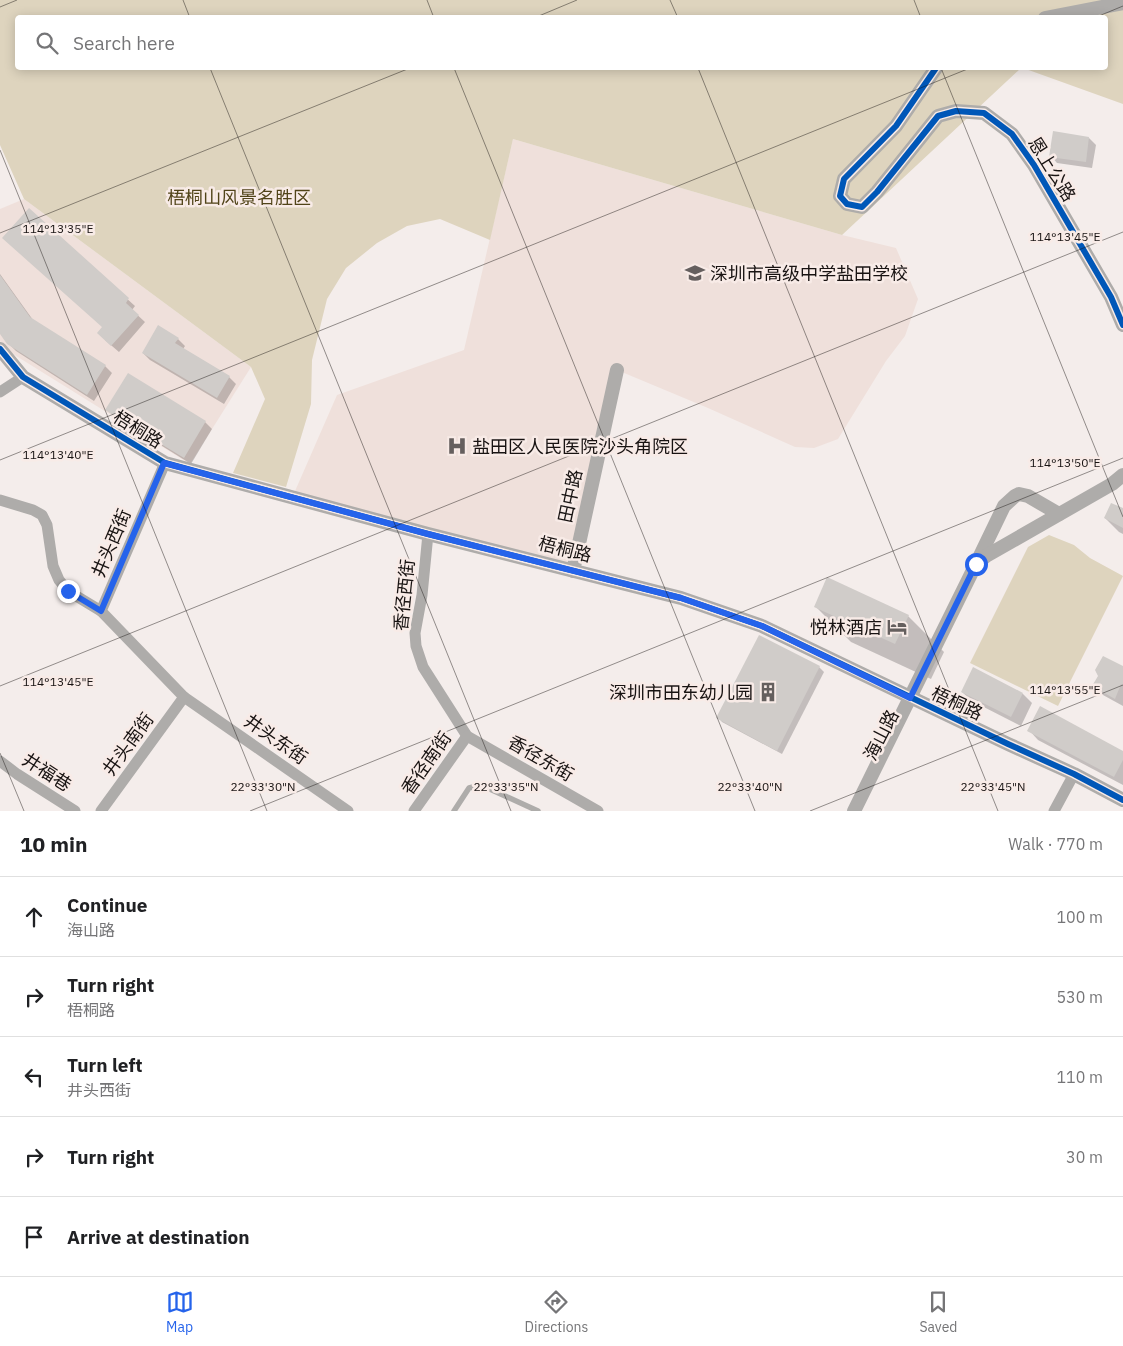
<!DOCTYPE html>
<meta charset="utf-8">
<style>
:root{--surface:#fff;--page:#f6f6f6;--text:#202124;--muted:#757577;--line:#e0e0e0;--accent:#2563eb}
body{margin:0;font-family:"IBM Plex Sans","Noto Sans SC",sans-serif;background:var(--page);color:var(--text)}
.stop{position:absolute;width:15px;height:15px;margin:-11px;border:4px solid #2563eb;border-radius:50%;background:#fff}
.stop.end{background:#2563eb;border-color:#fff;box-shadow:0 1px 5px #0008}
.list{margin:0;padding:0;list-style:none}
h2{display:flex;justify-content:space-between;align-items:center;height:65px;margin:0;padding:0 20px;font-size:21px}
h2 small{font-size:16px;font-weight:400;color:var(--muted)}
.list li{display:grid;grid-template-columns:32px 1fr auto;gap:15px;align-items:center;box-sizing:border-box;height:80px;padding:0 20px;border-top:1px solid var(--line)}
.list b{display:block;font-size:19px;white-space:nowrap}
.list p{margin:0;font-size:16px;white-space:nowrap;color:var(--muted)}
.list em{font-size:16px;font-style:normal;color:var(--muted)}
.icon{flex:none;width:28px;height:28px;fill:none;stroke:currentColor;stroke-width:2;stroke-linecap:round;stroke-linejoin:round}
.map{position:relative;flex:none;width:1123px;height:811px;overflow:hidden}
.search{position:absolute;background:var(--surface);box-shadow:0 2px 12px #0003;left:15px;right:15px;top:15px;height:55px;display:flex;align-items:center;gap:12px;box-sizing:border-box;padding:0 18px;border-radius:5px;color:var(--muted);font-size:19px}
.sheet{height:465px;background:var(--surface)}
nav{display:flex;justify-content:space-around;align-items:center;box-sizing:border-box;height:70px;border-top:1px solid var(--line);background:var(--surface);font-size:14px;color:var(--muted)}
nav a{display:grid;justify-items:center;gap:2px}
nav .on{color:var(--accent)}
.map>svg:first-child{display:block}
.built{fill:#efe0db}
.green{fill:#ded4be}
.shadow{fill:#0003}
.building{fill:#d0ccc9}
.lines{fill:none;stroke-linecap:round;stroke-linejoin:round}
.service{stroke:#aeacaa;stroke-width:5.5}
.minor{stroke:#aeacaa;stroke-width:11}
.tertiary{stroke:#aeacaa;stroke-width:14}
.cycleway-casing{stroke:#f8ebe7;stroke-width:9}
.cycleway{stroke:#0057b8;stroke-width:6}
.route{stroke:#2563eb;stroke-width:6}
.ticks{fill:none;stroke:#181312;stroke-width:1;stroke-opacity:0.45}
.labels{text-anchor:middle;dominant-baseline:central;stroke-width:5;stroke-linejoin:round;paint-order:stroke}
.street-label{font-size:18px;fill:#181312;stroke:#f8ebe7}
.park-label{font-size:18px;fill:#514419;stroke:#f8ebe7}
.poi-label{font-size:18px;fill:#181312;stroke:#f8ebe7;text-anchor:start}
.ticks-label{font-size:12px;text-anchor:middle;fill:#181312;stroke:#f8ebe7;stroke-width:5;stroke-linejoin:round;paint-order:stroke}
</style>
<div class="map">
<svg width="1123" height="811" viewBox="0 0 1123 811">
<rect width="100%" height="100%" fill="#f4edeb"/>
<g class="built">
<polygon points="513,139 842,235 896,248 918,299 905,336 886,361 838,439 814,448 795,447 708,408 617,370 573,571 292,498 337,395 464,350"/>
<polygon points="24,199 251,367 190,464 5,349 0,341 0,209"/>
</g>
<g class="green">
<polygon points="0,0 1123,0 1123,104 1023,68 1106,68 1106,18 18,18 18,68 1021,68 842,235 513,139 490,240 440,219 407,226 377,243 346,268 327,299 312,360 311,404 286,487 233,473 265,399 251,367 24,199 0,145"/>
<polygon points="1049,535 1074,545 1090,558 1123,576 1058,706 970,663 1028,547"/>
</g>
<g class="shadow">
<polygon points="1089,138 1096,145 1092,168 1057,163 1051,156"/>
<polygon points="29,210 135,306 132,310 145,322 119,352 105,340 103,328"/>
<polygon points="0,274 33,320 105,366 112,373 94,401 16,351 8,343 0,331"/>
<polygon points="178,339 185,346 183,349 229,377 236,384 224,404 150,360 143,353"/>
<polygon points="107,410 205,422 212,429 191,464 114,416"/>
<polygon points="1123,510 1123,534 1119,532 1105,518"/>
<polygon points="815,606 908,616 944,652 931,679 851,642"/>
<polygon points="759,637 819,667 824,672 782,754 722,722 718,717"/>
<polygon points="1123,667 1123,706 1103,695 1094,686 1099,676"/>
<polygon points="962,692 1023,694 1032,703 1021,726 972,701"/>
<polygon points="1029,730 1123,752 1123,785 1038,740"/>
</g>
<g class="building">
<polygon points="1053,131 1089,137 1086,162 1049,157"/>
<polygon points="29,208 129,298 126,303 139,315 111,346 97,333 102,327 2,238"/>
<polygon points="0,275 30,317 106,365 87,395 7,344 0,334"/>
<polygon points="158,325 179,338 175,343 230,376 217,398 142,353"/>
<polygon points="128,373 206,421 184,458 105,410"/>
<polygon points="1111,503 1123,508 1123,528 1104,518"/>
<polygon points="827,577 909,615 895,644 814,607"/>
<polygon points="759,635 820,666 777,751 716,718"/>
<polygon points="1103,656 1123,666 1123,685 1121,684 1115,699 1092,686 1098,676 1095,670"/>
<polygon points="973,667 1023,693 1011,717 961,692"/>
<polygon points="1040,706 1123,751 1123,760 1114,777 1027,731"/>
</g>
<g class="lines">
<polyline class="service" points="454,811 469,788 481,785 538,811"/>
<g class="minor">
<polyline points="0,392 23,377"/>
<polyline points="165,463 101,611 184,697 348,811"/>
<polyline points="0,500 33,510 42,515 47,525 53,566 59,580 68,591 101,611"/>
<polyline points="428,534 422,595 415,633 416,646 423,667 467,736 598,811"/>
<polyline points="0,761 17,774 75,811"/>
<polyline points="101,811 184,697"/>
<polyline points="414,811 467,736"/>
<polyline points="1054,811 1074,774"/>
</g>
<g class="tertiary">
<polyline points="1045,18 1123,3"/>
<polyline points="936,68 896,126 844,179 840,196 847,204 862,207 877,192 938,116 956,111 984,113 1012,134 1034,165 1111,297 1123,325"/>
<polyline points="0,349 23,377 165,463 428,534 681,598 762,626 1008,744 1074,774 1123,800"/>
<polyline points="977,562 1004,506 1015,496 1019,494 1028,496 1059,514"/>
<polyline points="573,571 617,370"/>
<polyline points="854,811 976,564 986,556 1112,484 1123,475"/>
</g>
<defs>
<g id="cycleway">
<polyline points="936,68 896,126 844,179 840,196 847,204 862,207 877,192 938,116 956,111 984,113 1012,134 1034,165 1111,297 1123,325"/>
<polyline points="0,349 23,377 165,463 428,534 681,598 762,626 1008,744 1074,774 1123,800"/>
</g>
</defs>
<use href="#cycleway" class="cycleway-casing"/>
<use href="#cycleway" class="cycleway"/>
</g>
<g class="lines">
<polyline class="route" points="68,591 101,611 164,463 428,534 681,598 762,626 910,698 976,564"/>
</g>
<path class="ticks" d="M183,0L190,18M427,0L434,18M670,0L678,18M914,0L921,18M0,7L17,0M534,18L577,0M1094,18L1123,6M210,68L511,811M454,68L755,811M698,68L998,811M941,68L1123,517M0,150L267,811M0,233L410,68M0,460L970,68M0,686L1123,232M0,753L24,811M250,811L1123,458M810,811L1123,685"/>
<defs>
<symbol id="school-bare" viewBox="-9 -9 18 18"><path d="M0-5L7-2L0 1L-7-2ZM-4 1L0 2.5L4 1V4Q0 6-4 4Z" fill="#655f5e" stroke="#f8ebe7" stroke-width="2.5" paint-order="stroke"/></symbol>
<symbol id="hospital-bare" viewBox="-9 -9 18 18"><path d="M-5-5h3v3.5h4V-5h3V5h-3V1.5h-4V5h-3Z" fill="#655f5e" stroke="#f8ebe7" stroke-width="2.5" paint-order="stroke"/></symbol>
<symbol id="hotel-bare" viewBox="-9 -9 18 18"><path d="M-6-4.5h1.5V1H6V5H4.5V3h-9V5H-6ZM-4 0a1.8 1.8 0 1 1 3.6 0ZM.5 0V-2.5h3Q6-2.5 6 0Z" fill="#655f5e" stroke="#f8ebe7" stroke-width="2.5" paint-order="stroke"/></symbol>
<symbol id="building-bare" viewBox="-9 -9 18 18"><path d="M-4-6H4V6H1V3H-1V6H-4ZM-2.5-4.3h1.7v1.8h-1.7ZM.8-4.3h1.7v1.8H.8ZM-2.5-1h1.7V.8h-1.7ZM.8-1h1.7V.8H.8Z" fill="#655f5e" stroke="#f8ebe7" stroke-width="2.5" paint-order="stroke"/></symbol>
</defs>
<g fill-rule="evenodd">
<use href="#school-bare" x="681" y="259" width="28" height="28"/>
<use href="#hospital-bare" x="443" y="432" width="28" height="28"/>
<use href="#hotel-bare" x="883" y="613" width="28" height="28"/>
<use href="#building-bare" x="754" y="678" width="28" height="28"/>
</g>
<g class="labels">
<g class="street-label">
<text transform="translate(1052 169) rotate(58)">恩上公路</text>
<text transform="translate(138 429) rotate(32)">梧桐路</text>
<text transform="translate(570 496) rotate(-78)">田中路</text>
<text transform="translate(111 543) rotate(-67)">井头西街</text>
<text transform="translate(565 549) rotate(14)">梧桐路</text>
<text transform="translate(404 595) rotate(-84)">香径西街</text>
<text transform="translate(957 703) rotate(25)">梧桐路</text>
<text transform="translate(881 735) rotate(-63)">海山路</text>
<text transform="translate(276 739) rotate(35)">井头东街</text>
<text transform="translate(128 744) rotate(-54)">井头南街</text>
<text transform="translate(541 758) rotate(30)">香径东街</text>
<text transform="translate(426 763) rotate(-55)">香径南街</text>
<text transform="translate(47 772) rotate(33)">井福巷</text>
</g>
<g class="park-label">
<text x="239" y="197">梧桐山风景名胜区</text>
</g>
<g class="poi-label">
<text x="710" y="273">深圳市高级中学盐田学校</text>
<text x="472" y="446">盐田区人民医院沙头角院区</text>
<text x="882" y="627" text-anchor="end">悦林酒店</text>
<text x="753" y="692" text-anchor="end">深圳市田东幼儿园</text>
</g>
</g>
<g class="ticks-label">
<text x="58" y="233">114°13'35"E</text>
<text x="1065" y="241">114°13'45"E</text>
<text x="58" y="459">114°13'40"E</text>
<text x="1065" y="467">114°13'50"E</text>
<text x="58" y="686">114°13'45"E</text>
<text x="1065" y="694">114°13'55"E</text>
<text x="263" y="791">22°33'30"N</text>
<text x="506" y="791">22°33'35"N</text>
<text x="750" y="791">22°33'40"N</text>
<text x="993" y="791">22°33'45"N</text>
</g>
</svg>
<div class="stop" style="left:976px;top:564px"></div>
<div class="stop end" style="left:68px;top:591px"></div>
<div class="search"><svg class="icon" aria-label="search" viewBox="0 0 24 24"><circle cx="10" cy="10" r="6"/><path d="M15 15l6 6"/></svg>Search here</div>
</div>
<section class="sheet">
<h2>10 min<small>Walk · 770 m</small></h2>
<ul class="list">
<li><svg class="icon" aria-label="ahead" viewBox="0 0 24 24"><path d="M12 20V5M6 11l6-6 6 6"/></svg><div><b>Continue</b><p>海山路</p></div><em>100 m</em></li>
<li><svg class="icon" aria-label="right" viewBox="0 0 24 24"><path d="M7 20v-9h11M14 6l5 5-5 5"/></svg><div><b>Turn right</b><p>梧桐路</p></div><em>530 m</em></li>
<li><svg class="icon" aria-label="left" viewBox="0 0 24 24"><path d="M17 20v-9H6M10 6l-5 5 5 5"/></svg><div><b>Turn left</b><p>井头西街</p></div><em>110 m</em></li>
<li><svg class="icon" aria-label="right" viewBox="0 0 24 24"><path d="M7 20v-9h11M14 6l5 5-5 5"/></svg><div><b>Turn right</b></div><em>30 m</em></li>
<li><svg class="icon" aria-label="arrive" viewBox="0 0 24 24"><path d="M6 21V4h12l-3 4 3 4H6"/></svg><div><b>Arrive at destination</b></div></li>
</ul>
</section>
<nav>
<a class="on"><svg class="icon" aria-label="map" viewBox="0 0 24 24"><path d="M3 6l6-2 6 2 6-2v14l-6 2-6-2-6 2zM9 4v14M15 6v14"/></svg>Map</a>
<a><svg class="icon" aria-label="directions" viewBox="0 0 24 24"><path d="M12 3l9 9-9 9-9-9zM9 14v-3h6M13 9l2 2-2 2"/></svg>Directions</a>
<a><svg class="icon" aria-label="saved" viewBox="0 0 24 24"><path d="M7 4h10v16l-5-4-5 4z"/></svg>Saved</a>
</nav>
